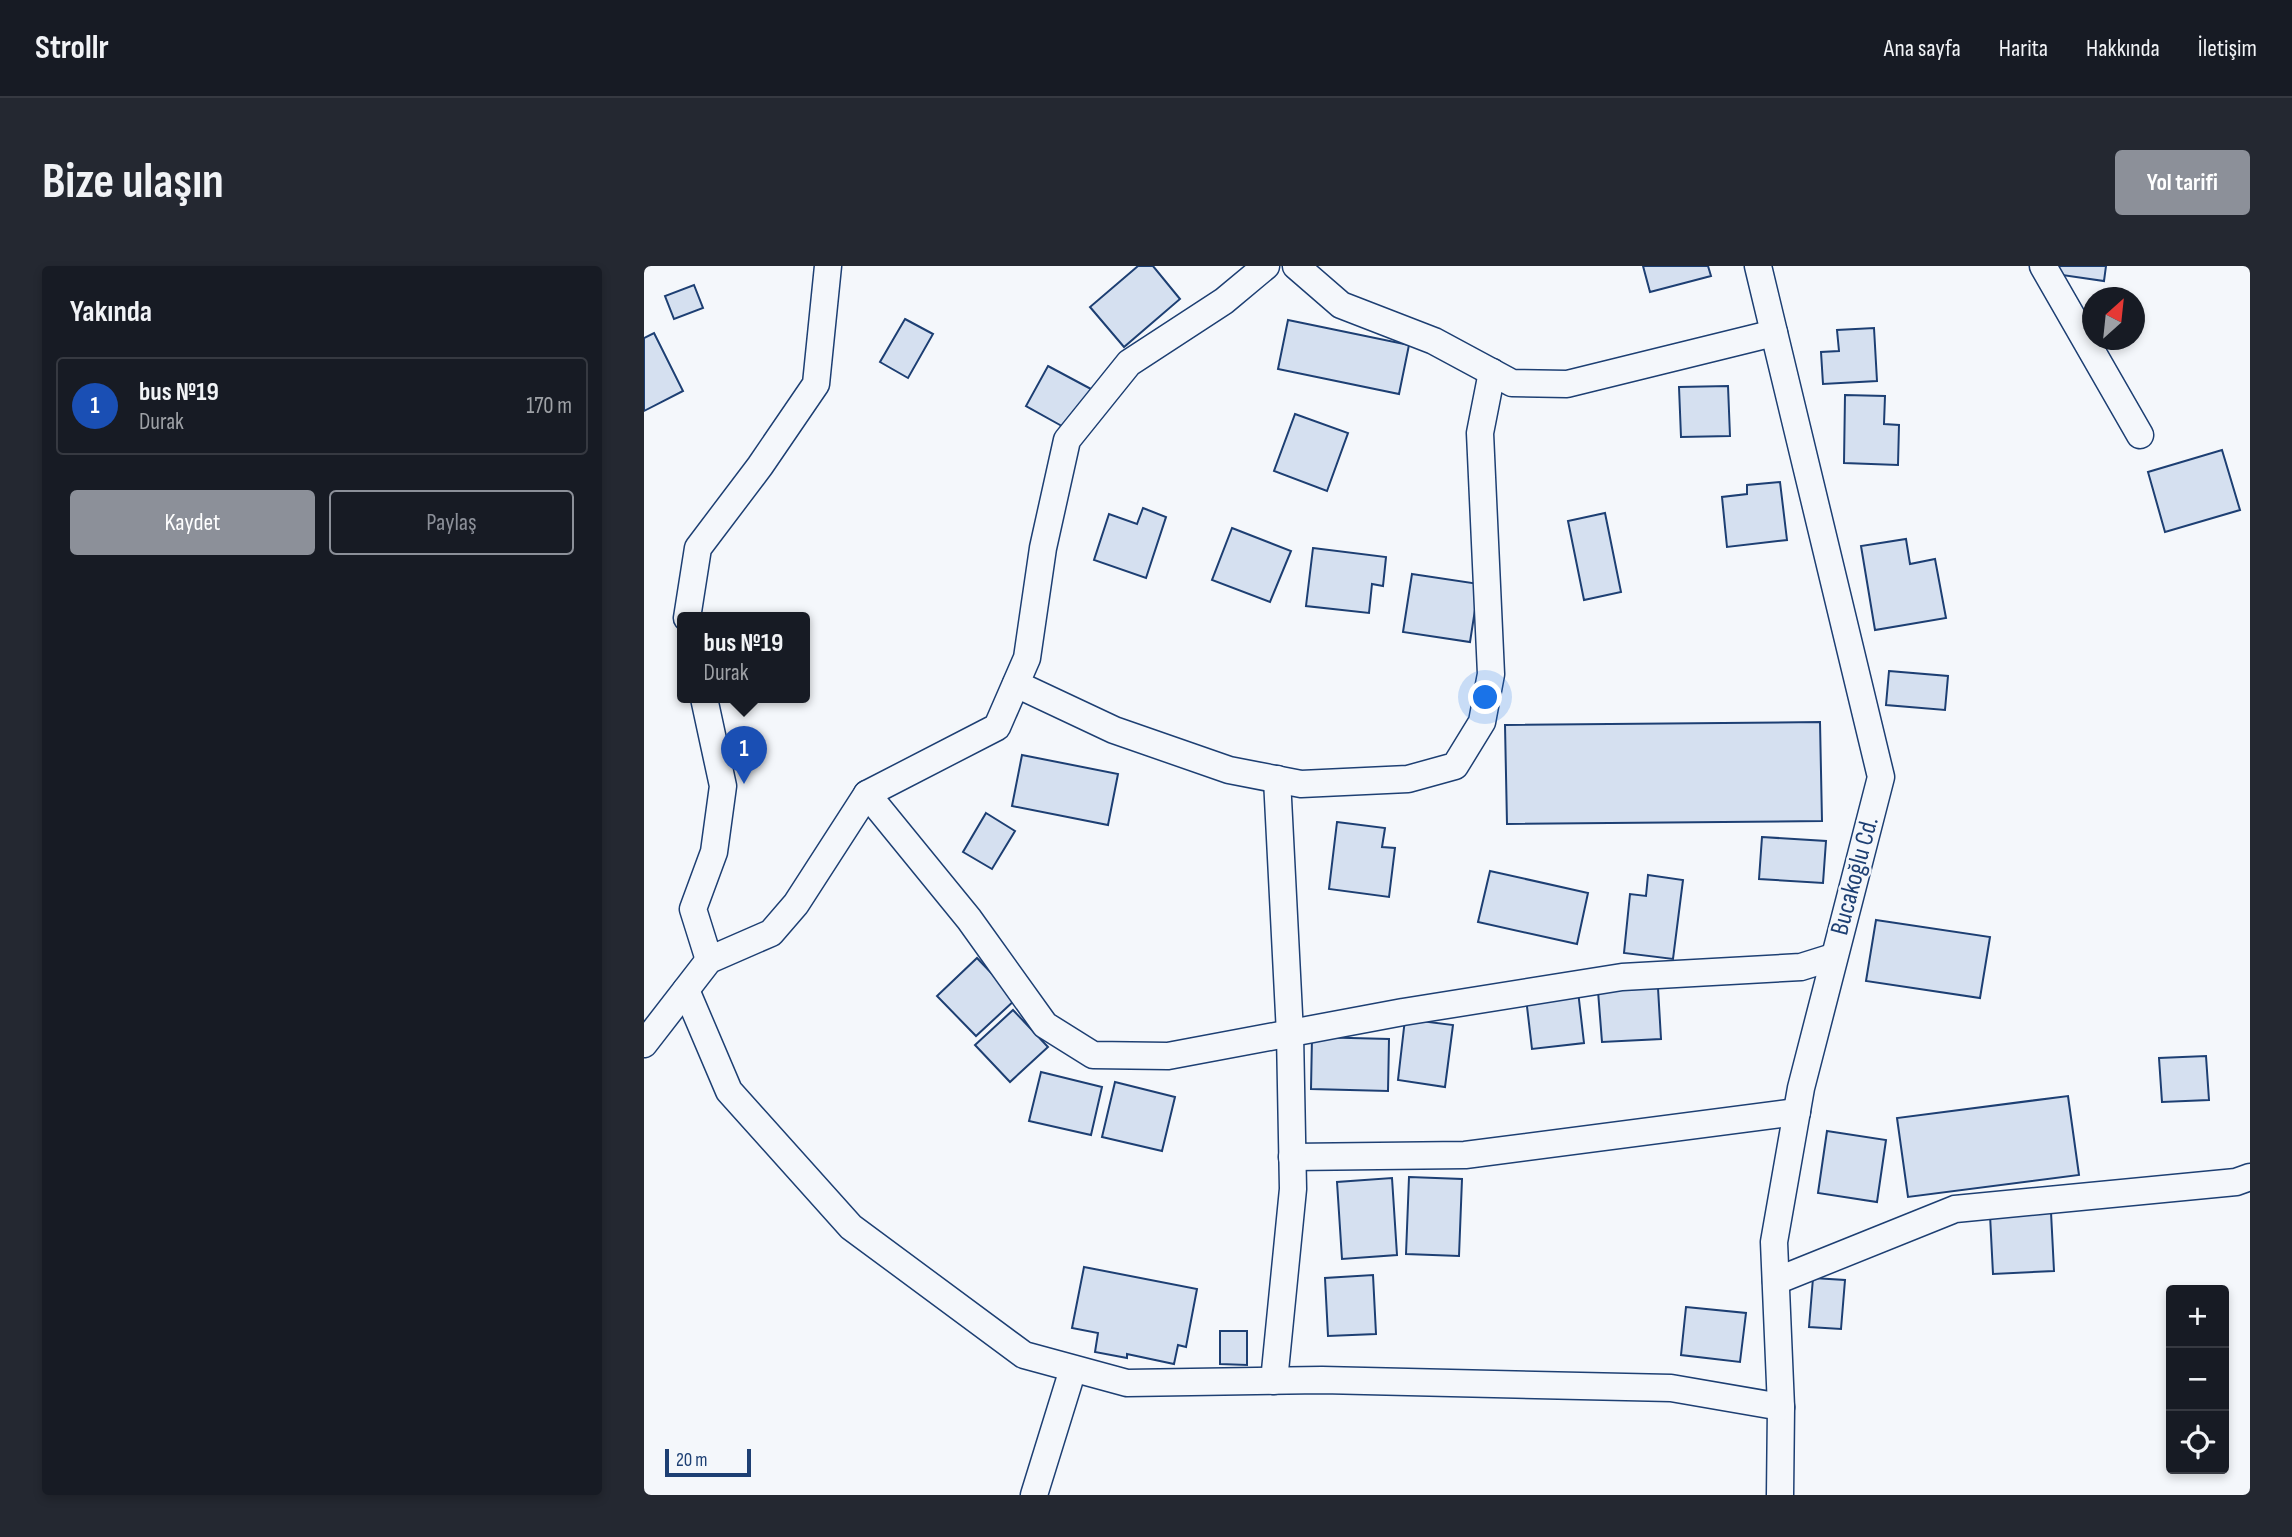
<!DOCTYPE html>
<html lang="tr">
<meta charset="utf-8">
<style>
:root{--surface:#171b24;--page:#242831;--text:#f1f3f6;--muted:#9ea1a6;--line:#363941;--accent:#8c9099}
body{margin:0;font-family:"Sofia Sans Condensed",sans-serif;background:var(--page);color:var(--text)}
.controls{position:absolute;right:21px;bottom:21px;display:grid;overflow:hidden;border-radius:7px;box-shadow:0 4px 10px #0003}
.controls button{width:63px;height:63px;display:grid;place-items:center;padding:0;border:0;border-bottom:2px solid var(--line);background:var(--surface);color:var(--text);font:35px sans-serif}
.compass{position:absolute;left:1438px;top:21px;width:63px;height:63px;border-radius:50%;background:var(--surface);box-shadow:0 4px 10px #0003;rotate:27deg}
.scale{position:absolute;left:21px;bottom:18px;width:86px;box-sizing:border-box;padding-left:7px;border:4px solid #1d3f73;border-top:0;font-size:19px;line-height:24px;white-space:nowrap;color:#1d3f73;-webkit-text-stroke:5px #f4f7fb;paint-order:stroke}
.you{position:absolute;left:842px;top:432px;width:24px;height:24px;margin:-18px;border:5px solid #fff;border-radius:50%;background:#1a73e8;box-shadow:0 0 0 10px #1a73e833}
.badge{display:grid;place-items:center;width:46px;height:46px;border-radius:50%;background:var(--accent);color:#fff;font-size:23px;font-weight:700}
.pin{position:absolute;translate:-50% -58px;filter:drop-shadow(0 2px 4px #0008)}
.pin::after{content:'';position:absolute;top:37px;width:24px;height:21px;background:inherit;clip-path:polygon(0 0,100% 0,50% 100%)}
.popup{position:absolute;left:33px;top:346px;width:133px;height:91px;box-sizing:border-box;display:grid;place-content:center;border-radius:7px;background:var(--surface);filter:drop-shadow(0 2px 5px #0005);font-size:23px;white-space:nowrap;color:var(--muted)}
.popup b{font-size:26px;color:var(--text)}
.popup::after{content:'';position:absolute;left:50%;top:100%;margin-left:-14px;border:14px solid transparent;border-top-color:var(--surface)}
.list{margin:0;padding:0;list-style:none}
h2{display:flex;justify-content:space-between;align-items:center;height:91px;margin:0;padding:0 28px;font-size:30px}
h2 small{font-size:23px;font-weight:400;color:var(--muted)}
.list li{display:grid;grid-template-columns:46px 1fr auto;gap:21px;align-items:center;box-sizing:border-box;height:98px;margin:0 14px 14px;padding:0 14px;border:2px solid var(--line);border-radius:7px}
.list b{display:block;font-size:26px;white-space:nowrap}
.list p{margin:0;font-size:23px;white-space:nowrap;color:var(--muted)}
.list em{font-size:23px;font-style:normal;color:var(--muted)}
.actions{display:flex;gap:14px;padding:21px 28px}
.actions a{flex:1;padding:16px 0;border:2px solid var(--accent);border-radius:7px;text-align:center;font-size:24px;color:var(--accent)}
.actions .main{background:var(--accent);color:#fff}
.icon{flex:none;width:38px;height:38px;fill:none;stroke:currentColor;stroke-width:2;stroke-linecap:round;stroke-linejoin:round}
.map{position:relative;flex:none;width:1606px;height:1229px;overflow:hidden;border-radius:7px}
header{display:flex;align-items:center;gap:42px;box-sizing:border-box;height:98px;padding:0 35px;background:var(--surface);border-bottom:2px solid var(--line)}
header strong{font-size:33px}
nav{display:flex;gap:38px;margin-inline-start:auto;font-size:24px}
.intro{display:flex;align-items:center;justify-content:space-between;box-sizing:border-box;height:168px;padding:0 42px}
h1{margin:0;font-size:49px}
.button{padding:18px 32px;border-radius:7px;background:var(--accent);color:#fff;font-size:24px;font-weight:700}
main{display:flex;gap:42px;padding:0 42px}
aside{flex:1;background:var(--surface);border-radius:7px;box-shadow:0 4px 10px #0003}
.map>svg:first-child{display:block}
.building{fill:#d5e0f0;stroke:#1d3f73;stroke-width:2}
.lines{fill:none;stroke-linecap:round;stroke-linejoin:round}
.street-casing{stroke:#1d3f73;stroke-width:29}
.street{stroke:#f4f7fb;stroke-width:26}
.labels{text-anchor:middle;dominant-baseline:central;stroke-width:5;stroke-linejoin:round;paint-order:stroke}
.street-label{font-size:26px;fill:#1d3f73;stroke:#f4f7fb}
</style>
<header>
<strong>Strollr</strong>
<nav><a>Ana sayfa</a><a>Harita</a><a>Hakkında</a><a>İletişim</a></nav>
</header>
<div class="intro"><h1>Bize ulaşın</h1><a class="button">Yol tarifi</a></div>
<main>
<aside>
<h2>Yakında<small></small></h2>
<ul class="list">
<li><span class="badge" style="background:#1a4fb4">1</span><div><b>bus №19</b><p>Durak</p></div><em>170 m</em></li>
</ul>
<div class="actions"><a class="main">Kaydet</a><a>Paylaş</a></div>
</aside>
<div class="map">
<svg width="1606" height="1229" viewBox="0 0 1606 1229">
<rect width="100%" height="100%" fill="#f4f7fb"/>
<g class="building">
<polygon points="494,0 509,0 536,33 480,81 446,41"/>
<polygon points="999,0 1064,0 1067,10 1006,26"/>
<polygon points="1412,0 1462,0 1460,15 1411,8"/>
<polygon points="50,19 59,42 30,53 21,30"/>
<polygon points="261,53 289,68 264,112 236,96"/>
<polygon points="644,54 765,79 755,128 634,103"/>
<polygon points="1230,62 1233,115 1179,118 1177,86 1195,85 1193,64"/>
<polygon points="10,67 39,125 0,145 0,72"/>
<polygon points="404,100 447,123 425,164 382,140"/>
<polygon points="1084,120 1086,170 1037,171 1035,121"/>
<polygon points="1201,129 1241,130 1240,158 1255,159 1254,199 1200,197"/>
<polygon points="651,148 704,167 683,225 630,205"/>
<polygon points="1578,184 1596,244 1521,266 1504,206"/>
<polygon points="1136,216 1143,274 1083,281 1078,231 1103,228 1103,219"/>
<polygon points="499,242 522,251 502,312 450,294 465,248 493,258"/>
<polygon points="961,247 977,326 940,334 924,255"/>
<polygon points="588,262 647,285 626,336 568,314"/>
<polygon points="1262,273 1266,298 1291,293 1302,352 1231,364 1217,280"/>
<polygon points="669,282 742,291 739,320 728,318 725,347 662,340"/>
<polygon points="768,308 835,318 826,376 759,366"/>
<polygon points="1245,405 1304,410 1301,444 1242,439"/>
<polygon points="1176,456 1178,555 863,558 861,459"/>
<polygon points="378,489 474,508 464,559 368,540"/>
<polygon points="342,547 371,565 348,603 319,586"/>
<polygon points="693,556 741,562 738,581 751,582 745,631 685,623"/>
<polygon points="1118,571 1182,575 1179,617 1115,613"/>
<polygon points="846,605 944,627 933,678 834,656"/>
<polygon points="1004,609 1039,614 1029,693 980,687 986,628 1002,630"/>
<polygon points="1232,654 1346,671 1336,732 1222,715"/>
<polygon points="333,692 372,733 332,770 293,730"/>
<polygon points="1014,722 1017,773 958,776 954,725"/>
<polygon points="934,725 940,777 888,783 882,732"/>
<polygon points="369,744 404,781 366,816 331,779"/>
<polygon points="761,753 809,759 801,821 754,814"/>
<polygon points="668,771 745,773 744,825 667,823"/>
<polygon points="1562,790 1565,834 1518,836 1515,792"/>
<polygon points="397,806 458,821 447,869 385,855"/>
<polygon points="471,816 531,831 518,885 458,871"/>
<polygon points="1424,830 1435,909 1264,931 1253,852"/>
<polygon points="1183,865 1242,874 1233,936 1174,927"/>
<polygon points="765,911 818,913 815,990 762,988"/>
<polygon points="748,912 753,989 698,993 693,916"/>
<polygon points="1407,946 1410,1005 1349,1008 1346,949"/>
<polygon points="440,1001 553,1023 542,1081 534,1079 530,1098 483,1088 483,1092 451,1086 454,1067 428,1062"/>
<polygon points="729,1009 732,1068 684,1070 681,1012"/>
<polygon points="1169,1012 1201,1014 1197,1063 1165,1061"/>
<polygon points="1042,1041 1102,1047 1096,1096 1037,1089"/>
<polygon points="576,1065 603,1065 603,1099 576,1098"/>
</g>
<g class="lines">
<defs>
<g id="street">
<polyline points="652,0 697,39 790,75 868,117 923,118 1130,67"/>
<polyline points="1114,0 1237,511 1157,822 1130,976 1137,1141 1136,1229"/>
<polyline points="1399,0 1496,169"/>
<polyline points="43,352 54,282 116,200 172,118 184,0"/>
<polyline points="372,418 470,464 585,504 657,518 764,513 811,500 838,456 847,408 836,167 848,106"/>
<polyline points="60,432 79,520 70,586 49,643 65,694"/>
<polyline points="223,528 325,653 401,759 449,789 524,790 759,746 978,711 1157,701 1189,691"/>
<polyline points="42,724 85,825 207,961 380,1089 483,1117 678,1114 1027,1122 1137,1141"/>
<polyline points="0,778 65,694 127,667 152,638 223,528 353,461 383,392 399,282 423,174 485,97 580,35 622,0"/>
<polyline points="648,891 821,889 1153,846"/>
<polyline points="1132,1015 1311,943 1592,916 1606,911"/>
<polyline points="630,1115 649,923 646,768 633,513"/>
<polyline points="390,1229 429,1103"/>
</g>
</defs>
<use href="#street" class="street-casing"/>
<use href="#street" class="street"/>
</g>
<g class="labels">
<g class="street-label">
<text transform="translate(1211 610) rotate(-75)">Bucakoğlu Cd.</text>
</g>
</g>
</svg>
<div class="controls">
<button>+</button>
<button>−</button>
<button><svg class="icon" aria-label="locate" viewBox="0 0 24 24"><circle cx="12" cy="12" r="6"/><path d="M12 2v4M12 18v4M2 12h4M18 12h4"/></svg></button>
</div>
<svg class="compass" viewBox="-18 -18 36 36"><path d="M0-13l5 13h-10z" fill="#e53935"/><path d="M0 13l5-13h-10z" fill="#9ea1a6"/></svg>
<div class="scale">20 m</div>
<div class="you"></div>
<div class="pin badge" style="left:100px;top:518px;background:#1a4fb4">1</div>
<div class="popup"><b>bus №19</b>Durak</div>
</div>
</main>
